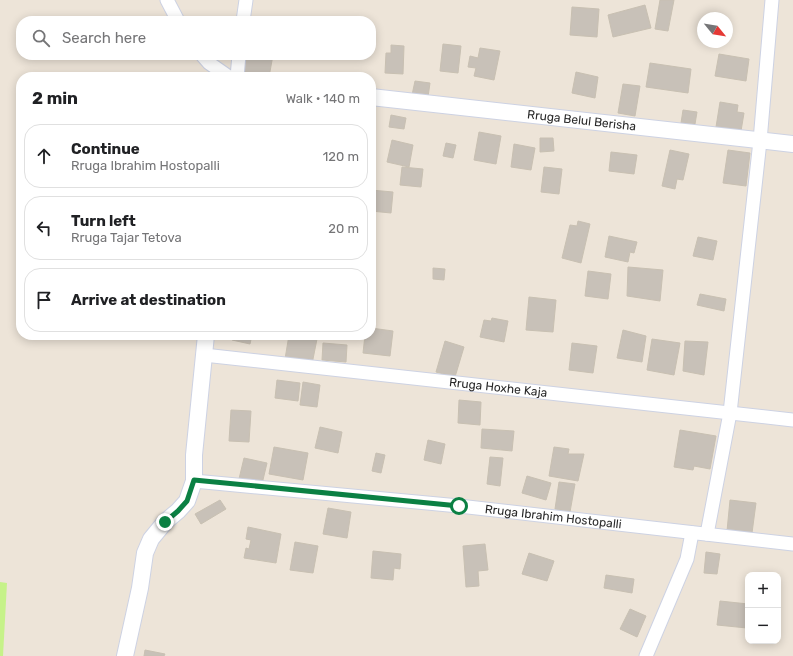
<!DOCTYPE html>
<meta charset="utf-8">
<style>
:root{--surface:#fff;--page:#f6f6f6;--text:#202124;--muted:#757577;--line:#e0e0e0}
body{margin:0;font-family:Rubik,sans-serif;background:var(--page);color:var(--text)}
.controls{position:absolute;right:12px;bottom:12px;display:grid;overflow:hidden;border-radius:8px;box-shadow:0 2px 10px #0003}
.controls button{width:36px;height:36px;display:grid;place-items:center;padding:0;border:0;border-bottom:1px solid var(--line);background:var(--surface);color:var(--text);font:20px sans-serif}
.compass{position:absolute;left:697px;top:12px;width:36px;height:36px;border-radius:50%;background:var(--surface);box-shadow:0 2px 10px #0003;rotate:120deg}
.stop{position:absolute;width:12px;height:12px;margin:-9px;border:3px solid #0b8043;border-radius:50%;background:#fff}
.stop.end{background:#0b8043;border-color:#fff;box-shadow:0 1px 4px #0008}
.list{margin:0;padding:0;list-style:none}
h2{display:flex;justify-content:space-between;align-items:center;height:52px;margin:0;padding:0 16px;font-size:17px}
h2 small{font-size:13px;font-weight:400;color:var(--muted)}
.list li{display:grid;grid-template-columns:26px 1fr auto;gap:12px;align-items:center;box-sizing:border-box;height:64px;margin:0 8px 8px;padding:0 8px;border:1px solid var(--line);border-radius:16px}
.list b{display:block;font-size:15px;white-space:nowrap}
.list p{margin:0;font-size:13px;white-space:nowrap;color:var(--muted)}
.list em{font-size:13px;font-style:normal;color:var(--muted)}
.icon{flex:none;width:22px;height:22px;fill:none;stroke:currentColor;stroke-width:2;stroke-linecap:round;stroke-linejoin:round}
.map{position:relative;flex:none;width:793px;height:656px;overflow:hidden}
.search{position:absolute;background:var(--surface);box-shadow:0 2px 10px #0003;left:16px;top:16px;width:360px;height:44px;display:flex;align-items:center;gap:10px;box-sizing:border-box;padding:0 14px;border-radius:16px;color:var(--muted);font-size:15px}
.panel{position:absolute;background:var(--surface);box-shadow:0 2px 10px #0003;left:16px;top:72px;width:360px;height:268px;border-radius:16px}
.map>svg:first-child{display:block}
.pitch{fill:#c6f289}
.building{fill:#c8c1b8;stroke:#c8c0b2}
.lines{fill:none;stroke-linecap:round;stroke-linejoin:round}
.minor-casing{stroke:#cdd2e3;stroke-width:15}
.tertiary-casing{stroke:#cdd2e3;stroke-width:18}
.minor{stroke:#fff;stroke-width:13}
.tertiary{stroke:#fff;stroke-width:16}
.route{stroke:#0b8043;stroke-width:5}
.labels{text-anchor:middle;dominant-baseline:central;stroke-width:3.5;stroke-linejoin:round;paint-order:stroke}
.street-label{font-size:12px;fill:#282828;stroke:#fff}
</style>
<div class="map">
<svg width="793" height="656" viewBox="0 0 793 656">
<rect width="100%" height="100%" fill="#ede4d8"/>
<polygon class="pitch" points="0,582 7,583 3,656 0,656"/>
<g class="building">
<polygon points="660,0 674,0 668,31 655,29"/>
<polygon points="645,5 651,28 613,37 608,15"/>
<polygon points="572,7 599,9 597,37 570,35"/>
<polygon points="443,44 461,46 458,73 440,71"/>
<polygon points="391,45 404,46 403,74 385,73 386,53 391,53"/>
<polygon points="480,48 500,51 494,80 474,76 476,68 468,67 470,56 478,58"/>
<polygon points="719,54 749,59 746,81 715,76"/>
<polygon points="245,55 273,55 269,77 241,77"/>
<polygon points="650,63 691,69 688,93 646,87"/>
<polygon points="576,72 598,77 595,98 572,93"/>
<polygon points="415,81 430,83 428,97 412,95"/>
<polygon points="623,84 640,86 635,116 618,113"/>
<polygon points="720,102 738,105 737,112 744,113 741,131 716,127"/>
<polygon points="683,110 697,112 695,124 681,123"/>
<polygon points="391,115 406,118 404,129 389,127"/>
<polygon points="479,132 501,136 496,164 474,160"/>
<polygon points="540,138 553,138 554,151 540,152"/>
<polygon points="392,140 413,145 409,167 387,162"/>
<polygon points="446,143 456,145 453,158 443,156"/>
<polygon points="514,144 535,148 531,170 511,167"/>
<polygon points="670,150 689,154 683,180 677,179 675,189 662,186"/>
<polygon points="728,150 750,153 746,186 723,183"/>
<polygon points="611,152 637,155 634,174 609,171"/>
<polygon points="402,167 423,169 421,187 400,185"/>
<polygon points="544,167 562,169 559,194 541,192"/>
<polygon points="371,190 393,192 391,213 371,211"/>
<polygon points="578,221 590,224 581,263 562,258 570,225 577,226"/>
<polygon points="609,236 637,242 634,253 630,252 628,262 605,257"/>
<polygon points="698,237 717,241 713,260 693,256"/>
<polygon points="628,267 663,270 660,301 627,296"/>
<polygon points="433,268 445,269 444,280 433,279"/>
<polygon points="588,271 611,274 608,299 585,296"/>
<polygon points="700,294 726,299 724,311 697,305"/>
<polygon points="529,297 556,300 553,332 526,330"/>
<polygon points="492,318 508,321 504,342 480,337 484,320 491,321"/>
<polygon points="371,328 393,331 390,356 363,353 365,335 371,335"/>
<polygon points="623,330 646,336 642,362 617,358"/>
<polygon points="233,335 252,335 250,344 232,340"/>
<polygon points="289,335 317,339 312,364 285,359"/>
<polygon points="652,339 680,343 674,375 647,370"/>
<polygon points="445,341 464,347 455,377 436,372"/>
<polygon points="685,341 708,342 704,375 683,371"/>
<polygon points="323,343 347,345 346,362 322,360"/>
<polygon points="572,343 597,346 593,373 569,370"/>
<polygon points="277,380 300,383 298,401 275,398"/>
<polygon points="303,382 320,385 317,407 300,405"/>
<polygon points="459,400 481,402 480,425 458,423"/>
<polygon points="231,410 251,411 249,442 229,441"/>
<polygon points="320,427 342,432 338,453 315,448"/>
<polygon points="482,429 514,431 512,451 481,448"/>
<polygon points="680,430 716,436 710,469 694,466 693,470 674,467"/>
<polygon points="428,440 445,444 441,464 424,460"/>
<polygon points="274,447 308,453 303,480 269,474"/>
<polygon points="554,447 569,449 568,454 584,454 578,481 549,476"/>
<polygon points="376,453 385,455 381,473 372,471"/>
<polygon points="490,457 503,458 500,486 487,484"/>
<polygon points="244,458 267,463 262,484 239,479"/>
<polygon points="527,476 551,483 546,500 522,493"/>
<polygon points="559,482 575,484 570,512 555,509"/>
<polygon points="220,500 226,509 201,524 195,514"/>
<polygon points="730,500 756,503 752,533 727,531"/>
<polygon points="328,508 351,512 347,538 323,534"/>
<polygon points="248,527 281,534 276,563 244,558 246,548 249,549 251,540 246,539"/>
<polygon points="295,542 318,546 313,573 290,570"/>
<polygon points="485,544 488,570 478,571 479,586 466,587 463,546"/>
<polygon points="373,551 401,554 400,569 394,568 393,580 371,578"/>
<polygon points="706,552 720,554 717,574 704,573"/>
<polygon points="529,553 554,561 547,581 522,574"/>
<polygon points="606,575 634,579 632,593 604,588"/>
<polygon points="720,601 748,604 747,628 717,625"/>
<polygon points="630,609 646,616 637,637 620,629"/>
<polygon points="145,650 165,654 164,656 144,656"/>
</g>
<g class="lines">
<defs>
<g id="minor">
<polyline points="167,0 178,21"/>
<polyline points="243,21 246,0"/>
<polyline points="202,55 209,63 229,77"/>
<polyline points="237,77 239,55"/>
<path id="s1" d="M204,355L793,420"/>
<path id="s2" d="M194,481L459,506L793,544"/>
<polyline points="707,534 730,413 760,141 772,0"/>
<polyline points="646,656 687,559 692,533"/>
</g>
<g id="tertiary">
<path id="s3" d="M371,97L793,144"/>
<polyline points="125,656 140,588 145,553 151,539 165,522 178,511 187,501 194,481 194,455 206,335"/>
</g>
</defs>
<use href="#minor" class="minor-casing"/>
<use href="#tertiary" class="tertiary-casing"/>
<use href="#minor" class="minor"/>
<use href="#tertiary" class="tertiary"/>
</g>
<g class="lines">
<polyline class="route" points="165,522 178,511 187,501 194,480 459,506"/>
</g>
<g class="labels">
<g class="street-label">
<text stroke="none"><textPath href="#s3" startOffset="212">Rruga Belul Berisha</textPath></text>
<text stroke="none"><textPath href="#s1" startOffset="296">Rruga Hoxhe Kaja</textPath></text>
<text stroke="none"><textPath href="#s2" startOffset="361">Rruga Ibrahim Hostopalli</textPath></text>
</g>
</g>
</svg>
<div class="controls">
<button>+</button>
<button>−</button>
</div>
<svg class="compass" viewBox="-18 -18 36 36"><path d="M0-13l5 13h-10z" fill="#e53935"/><path d="M0 13l5-13h-10z" fill="#757577"/></svg>
<div class="stop" style="left:459px;top:506px"></div>
<div class="stop end" style="left:165px;top:522px"></div>
<div class="search"><svg class="icon" aria-label="search" viewBox="0 0 24 24"><circle cx="10" cy="10" r="6"/><path d="M15 15l6 6"/></svg>Search here</div>
<section class="panel">
<h2>2 min<small>Walk · 140 m</small></h2>
<ul class="list">
<li><svg class="icon" aria-label="ahead" viewBox="0 0 24 24"><path d="M12 20V5M6 11l6-6 6 6"/></svg><div><b>Continue</b><p>Rruga Ibrahim Hostopalli</p></div><em>120 m</em></li>
<li><svg class="icon" aria-label="left" viewBox="0 0 24 24"><path d="M17 20v-9H6M10 6l-5 5 5 5"/></svg><div><b>Turn left</b><p>Rruga Tajar Tetova</p></div><em>20 m</em></li>
<li><svg class="icon" aria-label="arrive" viewBox="0 0 24 24"><path d="M6 21V4h12l-3 4 3 4H6"/></svg><div><b>Arrive at destination</b></div></li>
</ul>
</section>
</div>
